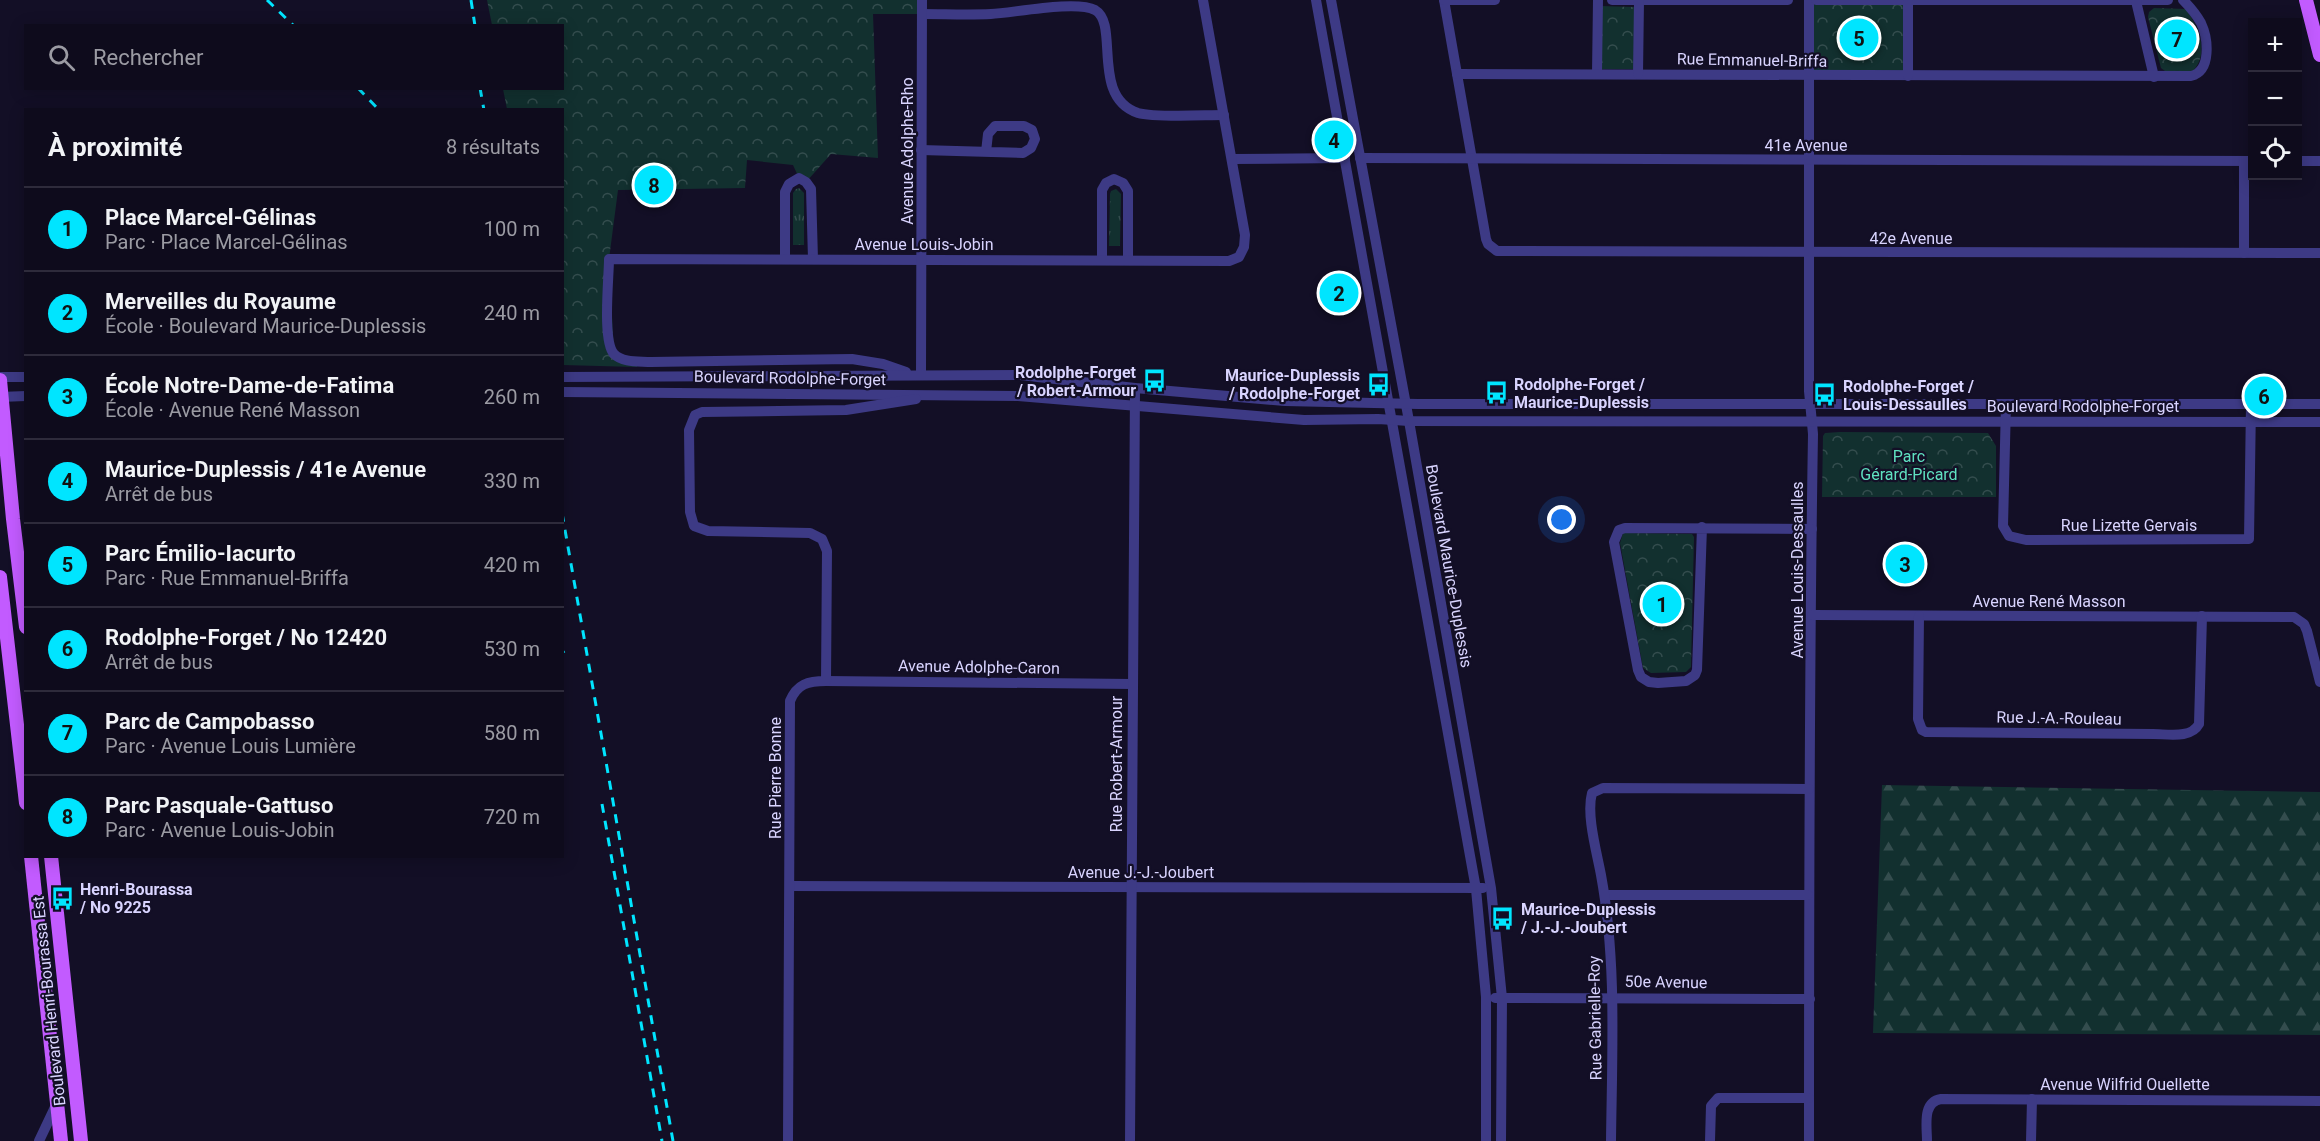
<!DOCTYPE html>
<html lang="fr">
<meta charset="utf-8">
<style>
:root{--surface:#0e0b1c;--page:#1c1929;--text:#f1f3f6;--muted:#9b9ba3;--line:#2e2b3b;--accent:#00e5ff}
body{margin:0;font-family:Roboto,sans-serif;background:var(--page);color:var(--text)}
.controls{position:absolute;right:18px;top:18px;display:grid;overflow:hidden;border-radius:0px;box-shadow:0 3px 15px #0003}
.controls button{width:54px;height:54px;display:grid;place-items:center;padding:0;border:0;border-bottom:2px solid var(--line);background:var(--surface);color:var(--text);font:30px sans-serif}
.you{position:absolute;left:1562px;top:520px;width:21px;height:21px;margin:-15px;border:4px solid #fff;border-radius:50%;background:#1a73e8;box-shadow:0 0 0 9px #1a73e833}
.badge{display:grid;place-items:center;width:39px;height:39px;border-radius:50%;background:var(--accent);color:#111;font-size:20px;font-weight:700}
.pin{position:absolute;translate:-50% -50%;border:3px solid #fff;box-shadow:0 2px 6px #0006}
.list{margin:0;padding:0;list-style:none}
h2{display:flex;justify-content:space-between;align-items:center;height:78px;margin:0;padding:0 24px;font-size:26px}
h2 small{font-size:20px;font-weight:400;color:var(--muted)}
.list li{display:grid;grid-template-columns:39px 1fr auto;gap:18px;align-items:center;box-sizing:border-box;height:84px;padding:0 24px;border-top:2px solid var(--line)}
.list b{display:block;font-size:22px;white-space:nowrap}
.list p{margin:0;font-size:20px;white-space:nowrap;color:var(--muted)}
.list em{font-size:20px;font-style:normal;color:var(--muted)}
.icon{flex:none;width:33px;height:33px;fill:none;stroke:currentColor;stroke-width:2;stroke-linecap:round;stroke-linejoin:round}
.map{position:relative;flex:none;width:2320px;height:1141px;overflow:hidden}
.search{position:absolute;background:var(--surface);box-shadow:0 3px 15px #0003;left:24px;top:24px;width:540px;height:66px;display:flex;align-items:center;gap:15px;box-sizing:border-box;padding:0 21px;border-radius:0px;color:var(--muted);font-size:22px}
.panel{position:absolute;background:var(--surface);box-shadow:0 3px 15px #0003;left:24px;top:108px;width:540px;height:750px;border-radius:0px}
.map>svg:first-child{display:block}
.grass{fill:url(#grass-tufts)}
.forest{fill:url(#forest-firs)}
.park{fill:url(#park-crowns)}
.lines{fill:none;stroke-linecap:round;stroke-linejoin:round}
.minor{stroke:#3d3a85;stroke-width:10}
.major{stroke:#c25bff;stroke-width:14}
.rail{stroke:#00e5ff;stroke-width:3;stroke-dasharray:9 8;stroke-linecap:butt}
.labels{text-anchor:middle;dominant-baseline:central;stroke-width:4.5;stroke-linejoin:round;paint-order:stroke}
.street-label{font-size:16px;fill:#d9d4ff;stroke:#130f26}
.poi-label{font-size:16px;font-weight:bold;fill:#d9d4ff;stroke:#130f26;text-anchor:start}
.park-label{font-size:16px;fill:#5fe0c0;stroke:#130f26}
</style>
<div class="map">
<svg width="2320" height="1141" viewBox="0 0 2320 1141">
<defs>
<pattern id="grass-tufts" width="24" height="20" patternUnits="userSpaceOnUse" patternTransform="scale(1.5)"><rect width="24" height="20" fill="#12302f"/><path d="M3 7l-1-3M5 7V3M7 7l1-3M15 17l-1-3M17 17v-4M19 17l1-3" fill="none" stroke="#344d4e"/></pattern>
<pattern id="forest-firs" width="22" height="20" patternUnits="userSpaceOnUse" patternTransform="scale(1.5)"><rect width="22" height="20" fill="#12302f"/><path d="M5 1l3.5 6h-7zM16 11l3.5 6h-7z" fill="#344d4e"/></pattern>
<pattern id="park-crowns" width="20" height="18" patternUnits="userSpaceOnUse" patternTransform="scale(1.5)"><rect width="20" height="18" fill="#12302f"/><path d="M2 6a3 3 0 1 1 6 0M12 15a3 3 0 1 1 6 0" fill="none" stroke="#344d4e"/></pattern>
</defs>
<rect width="100%" height="100%" fill="#130f26"/>
<g class="grass">
<polygon points="799,188 804,193 804,245 793,245 793,193 796,189"/>
<polygon points="1116,189 1121,194 1120,246 1109,246 1110,194 1111,191"/>
</g>
<polygon class="forest" points="1882,785 2320,792 2320,1035 1873,1033"/>
<g class="park">
<polygon points="487,0 922,0 922,14 873,14 878,158 831,154 806,182 799,178 793,165 747,160 745,188 618,190 609,259 614,353 638,360 637,367 563,365 562,110 507,109 503,89 562,88 562,26 492,25"/>
<polygon points="1809,0 1908,1 1908,76 1809,76"/>
<polygon points="1600,6 1634,7 1634,69 1599,69"/>
<path d="M2154,8L2186,9C2198,27 2210,52 2193,71H2165L2161,68L2148,17L2149,12Z"/>
<polygon points="1840,432 1988,433 1996,446 1996,497 1822,497 1823,436 1825,433"/>
<polygon points="1623,533 1692,534 1694,537 1691,667 1686,672 1651,673 1643,668 1620,543"/>
</g>
<g class="lines">
<g class="minor">
<polyline points="1316,0 1476,889 1486,997 1486,1141"/>
<polyline points="1331,0 1409,421 1491,888 1502,998 1501,1141"/>
<polyline points="1444,0 1486,239 1488,244 1497,251 2320,253"/>
<polyline points="1444,0 1495,0"/>
<polyline points="1612,0 1788,0"/>
<path d="M1809,0V391L1813,434C1809,669 1809,905 1809,1141"/>
<polyline points="1816,0 2168,0"/>
<polyline points="2136,1 2154,77"/>
<path d="M922,14C945,14 968,15 991,14C1013,13 1076,0 1095,10C1120,24 1090,97 1138,113C1155,118 1204,115 1224,115"/>
<polyline points="1597,73 1598,0"/>
<path d="M1457,74L2191,76C2212,71 2208,38 2201,23C2196,14 2190,7 2183,0"/>
<polyline points="1638,74 1639,1"/>
<polyline points="1908,76 1908,1"/>
<polyline points="921,150 1023,153 1031,148 1035,139 1032,130 1024,126 995,126 988,134 986,152"/>
<polyline points="1360,158 2252,161"/>
<polyline points="1233,159 1345,158"/>
<polyline points="2244,161 2244,253"/>
<polyline points="2298,161 2320,161"/>
<polyline points="785,259 785,192 789,184 799,178 806,182 811,189 813,259"/>
<polyline points="1102,259 1102,190 1106,183 1114,179 1123,183 1128,191 1128,259"/>
<path d="M906,372L883,364L852,359L651,362C639,361 623,363 614,354C602,341 609,278 609,259L1229,261L1239,257L1244,247L1245,235L1203,0"/>
<polyline points="921,375 922,0"/>
<polyline points="0,377 26,377"/>
<polyline points="562,377 1020,375 1135,388 1285,401 1418,404 2320,404"/>
<polyline points="562,392 1018,396 1304,420 1378,419 1409,421 2320,422"/>
<polyline points="0,397 26,396"/>
<polyline points="2006,404 2003,526 2009,536 2026,540 2249,539 2251,404"/>
<polyline points="1702,527 1697,670 1695,675 1686,681 1658,683 1649,682 1641,677 1638,670 1614,542 1619,530 1625,528 1812,529"/>
<polyline points="1812,615 2294,617 2304,624 2307,631 2320,682"/>
<path d="M1919,616L1918,719L1922,730L1926,732L2153,734C2168,734 2191,739 2199,724L2202,616"/>
<polyline points="826,681 1132,684"/>
<polyline points="790,886 1483,888"/>
<polyline points="1605,895 1808,895"/>
<polyline points="1495,998 1810,999"/>
<polyline points="39,1141 57,1103"/>
<path d="M788,1141L790,701C797,684 808,681 826,681L827,551L822,539L810,533L708,531L694,526L690,512L689,430L695,415L702,412L846,410L916,399"/>
<polyline points="1130,1141 1135,388"/>
<path d="M1611,1141C1612,1053 1617,962 1601,875C1597,853 1586,815 1592,793L1603,788L1809,789"/>
<polyline points="1710,1141 1711,1106 1718,1098 1809,1098"/>
<path d="M1927,1141C1927,1126 1922,1102 1941,1099L2320,1101"/>
<polyline points="2031,1141 2032,1099"/>
</g>
<g class="major">
<polyline points="2306,0 2320,55"/>
<polyline points="0,380 13,519 26,627"/>
<polyline points="0,577 26,803"/>
<polyline points="31,856 61,1141"/>
<polyline points="51,856 81,1141"/>
</g>
<g class="rail">
<polyline points="267,0 294,26"/>
<polyline points="471,0 475,26"/>
<polyline points="358,88 378,109"/>
<polyline points="480,88 484,110"/>
<polyline points="562,513 673,1141"/>
<polyline points="562,650 564,653"/>
<polyline points="602,804 662,1141"/>
</g>
</g>
<defs>
<symbol id="bus-bare" viewBox="-9 -9 18 18"><path d="M-5-6H5V4H4V6H2V4H-2V6H-4V4H-5ZM-3.5-4V0h7V-4ZM-3.5 1.2v1.5H-2V1.2ZM2 1.2v1.5H3.5V1.2Z" fill="#00e5ff" stroke="#130f26" stroke-width="2.5" paint-order="stroke"/></symbol>
</defs>
<g fill-rule="evenodd">
<use href="#bus-bare" x="1138" y="364" width="33" height="33"/>
<use href="#bus-bare" x="1362" y="368" width="33" height="33"/>
<use href="#bus-bare" x="1480" y="376" width="33" height="33"/>
<use href="#bus-bare" x="1808" y="378" width="33" height="33"/>
<use href="#bus-bare" x="46" y="882" width="33" height="33"/>
<use href="#bus-bare" x="1486" y="902" width="33" height="33"/>
</g>
<g class="labels">
<g class="street-label">
<text transform="translate(1752 60) rotate(1)">Rue Emmanuel-Briffa</text>
<text x="1806" y="145">41e Avenue</text>
<text transform="translate(907 151) rotate(-90)">Avenue Adolphe-Rho</text>
<text x="1911" y="238">42e Avenue</text>
<text x="924" y="244">Avenue Louis-Jobin</text>
<text transform="translate(790 378) rotate(1)">Boulevard Rodolphe-Forget</text>
<text x="2083" y="406">Boulevard Rodolphe-Forget</text>
<text x="2129" y="525">Rue Lizette Gervais</text>
<text transform="translate(1449 566) rotate(80)">Boulevard Maurice-Duplessis</text>
<text transform="translate(1797 570) rotate(-90)">Avenue Louis-Dessaulles</text>
<text x="2049" y="601">Avenue René Masson</text>
<text transform="translate(979 667) rotate(1)">Avenue Adolphe-Caron</text>
<text transform="translate(2059 718) rotate(1)">Rue J.-A.-Rouleau</text>
<text transform="translate(1116 764) rotate(-90)">Rue Robert-Armour</text>
<text transform="translate(775 778) rotate(-90)">Rue Pierre Bonne</text>
<text x="1141" y="872">Avenue J.-J.-Joubert</text>
<text transform="translate(1666 982) rotate(1)">50e Avenue</text>
<text transform="translate(49 1001) rotate(-96)">Boulevard Henri-Bourassa Est</text>
<text transform="translate(1595 1018) rotate(-91)">Rue Gabrielle-Roy</text>
<text x="2125" y="1084">Avenue Wilfrid Ouellette</text>
</g>
<g class="poi-label">
<text x="1136" y="372" text-anchor="end">Rodolphe-Forget<tspan x="1136" dy="18">/ Robert-Armour</tspan></text>
<text x="1360" y="375" text-anchor="end">Maurice-Duplessis<tspan x="1360" dy="18">/ Rodolphe-Forget</tspan></text>
<text x="1514" y="384">Rodolphe-Forget /<tspan x="1514" dy="18">Maurice-Duplessis</tspan></text>
<text x="1843" y="386">Rodolphe-Forget /<tspan x="1843" dy="18">Louis-Dessaulles</tspan></text>
<text x="80" y="889">Henri-Bourassa<tspan x="80" dy="18">/ No 9225</tspan></text>
<text x="1521" y="909">Maurice-Duplessis<tspan x="1521" dy="18">/ J.-J.-Joubert</tspan></text>
</g>
<g class="park-label">
<text x="1909" y="456">Parc<tspan x="1909" dy="18">Gérard-Picard</tspan></text>
</g>
</g>
</svg>
<div class="controls">
<button>+</button>
<button>−</button>
<button><svg class="icon" aria-label="locate" viewBox="0 0 24 24"><circle cx="12" cy="12" r="6"/><path d="M12 2v4M12 18v4M2 12h4M18 12h4"/></svg></button>
</div>
<div class="you"></div>
<div class="pin badge" style="left:1662px;top:604px">1</div>
<div class="pin badge" style="left:1339px;top:293px">2</div>
<div class="pin badge" style="left:1905px;top:564px">3</div>
<div class="pin badge" style="left:1334px;top:140px">4</div>
<div class="pin badge" style="left:1859px;top:38px">5</div>
<div class="pin badge" style="left:2264px;top:396px">6</div>
<div class="pin badge" style="left:2177px;top:39px">7</div>
<div class="pin badge" style="left:654px;top:185px">8</div>
<div class="search"><svg class="icon" aria-label="search" viewBox="0 0 24 24"><circle cx="10" cy="10" r="6"/><path d="M15 15l6 6"/></svg>Rechercher</div>
<section class="panel">
<h2>À proximité<small>8 résultats</small></h2>
<ul class="list">
<li><span class="badge">1</span><div><b>Place Marcel-Gélinas</b><p>Parc · Place Marcel-Gélinas</p></div><em>100 m</em></li>
<li><span class="badge">2</span><div><b>Merveilles du Royaume</b><p>École · Boulevard Maurice-Duplessis</p></div><em>240 m</em></li>
<li><span class="badge">3</span><div><b>École Notre-Dame-de-Fatima</b><p>École · Avenue René Masson</p></div><em>260 m</em></li>
<li><span class="badge">4</span><div><b>Maurice-Duplessis / 41e Avenue</b><p>Arrêt de bus</p></div><em>330 m</em></li>
<li><span class="badge">5</span><div><b>Parc Émilio-Iacurto</b><p>Parc · Rue Emmanuel-Briffa</p></div><em>420 m</em></li>
<li><span class="badge">6</span><div><b>Rodolphe-Forget / No 12420</b><p>Arrêt de bus</p></div><em>530 m</em></li>
<li><span class="badge">7</span><div><b>Parc de Campobasso</b><p>Parc · Avenue Louis Lumière</p></div><em>580 m</em></li>
<li><span class="badge">8</span><div><b>Parc Pasquale-Gattuso</b><p>Parc · Avenue Louis-Jobin</p></div><em>720 m</em></li>
</ul>
</section>
</div>
